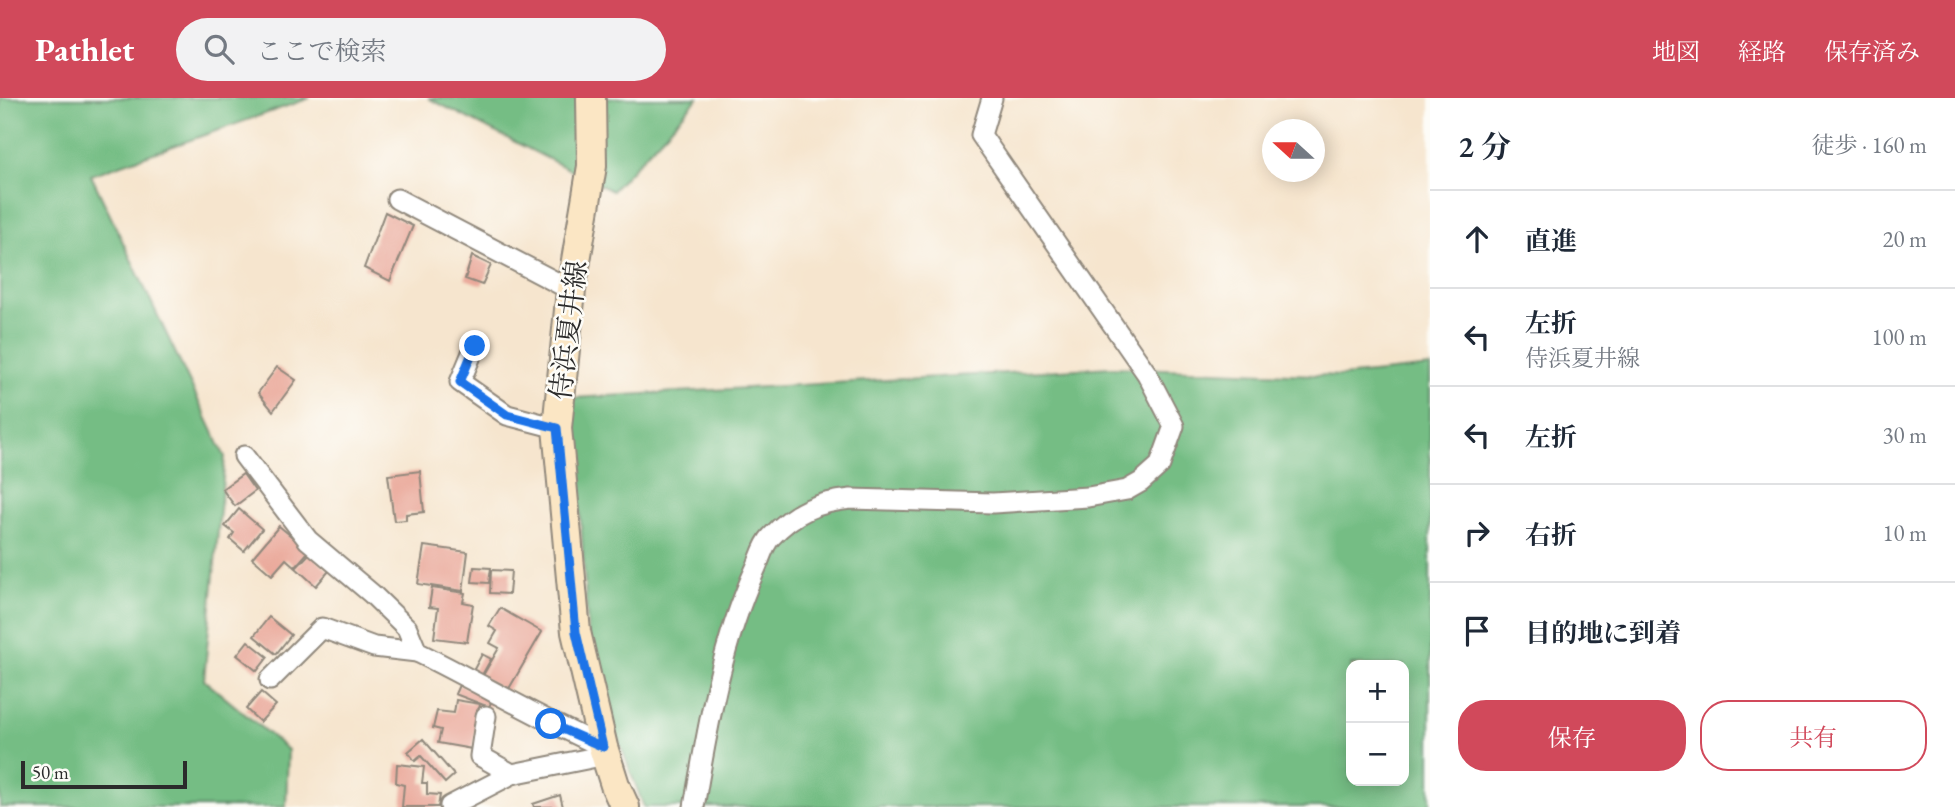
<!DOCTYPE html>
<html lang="ja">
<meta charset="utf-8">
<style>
:root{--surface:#fff;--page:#f2f2f3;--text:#1f2937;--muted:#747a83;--line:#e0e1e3;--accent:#d1495b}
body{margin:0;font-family:"EB Garamond","Noto Serif JP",serif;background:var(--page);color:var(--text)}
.controls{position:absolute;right:21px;bottom:21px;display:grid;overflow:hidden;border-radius:14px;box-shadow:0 4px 18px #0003}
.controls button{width:63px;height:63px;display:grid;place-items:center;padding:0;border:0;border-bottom:2px solid var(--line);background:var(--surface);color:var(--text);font:35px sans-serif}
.compass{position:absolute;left:1262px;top:21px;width:63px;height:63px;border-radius:50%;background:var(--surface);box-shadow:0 4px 18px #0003;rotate:291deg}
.scale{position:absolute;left:21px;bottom:18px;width:166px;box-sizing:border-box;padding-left:7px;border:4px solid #2b2b2b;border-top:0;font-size:19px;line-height:24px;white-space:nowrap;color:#2b2b2b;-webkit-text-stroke:5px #fdfcf7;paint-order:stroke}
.stop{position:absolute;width:21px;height:21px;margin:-16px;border:5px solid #1a73e8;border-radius:50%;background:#fff}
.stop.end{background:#1a73e8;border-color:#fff;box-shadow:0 2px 7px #0008}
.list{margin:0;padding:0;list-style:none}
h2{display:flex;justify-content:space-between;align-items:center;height:91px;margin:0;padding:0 28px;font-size:30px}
h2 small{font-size:23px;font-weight:400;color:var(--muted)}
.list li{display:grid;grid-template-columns:46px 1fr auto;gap:21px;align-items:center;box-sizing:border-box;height:98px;padding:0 28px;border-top:2px solid var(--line)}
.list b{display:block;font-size:26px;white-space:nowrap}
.list p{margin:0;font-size:23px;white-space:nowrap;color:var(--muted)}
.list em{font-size:23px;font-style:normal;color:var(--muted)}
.actions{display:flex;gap:14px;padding:21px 28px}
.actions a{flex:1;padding:16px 0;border:2px solid var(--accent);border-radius:28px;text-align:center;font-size:24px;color:var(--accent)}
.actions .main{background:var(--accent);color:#fff}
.icon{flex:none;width:38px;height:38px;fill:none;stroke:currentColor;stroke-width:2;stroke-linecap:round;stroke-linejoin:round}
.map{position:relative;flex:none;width:1430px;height:709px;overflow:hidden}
header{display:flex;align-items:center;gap:42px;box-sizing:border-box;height:98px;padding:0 35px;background:var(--accent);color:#fff}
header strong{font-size:33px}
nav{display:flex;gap:38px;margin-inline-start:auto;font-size:24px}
.search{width:490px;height:63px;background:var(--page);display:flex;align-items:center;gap:18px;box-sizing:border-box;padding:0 24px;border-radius:38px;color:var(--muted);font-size:26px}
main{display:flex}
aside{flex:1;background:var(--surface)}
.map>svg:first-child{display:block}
.forest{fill:#74bd84;stroke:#507458;stroke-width:2;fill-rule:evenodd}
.building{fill:#eaa89a}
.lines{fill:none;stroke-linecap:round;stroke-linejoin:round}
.minor-casing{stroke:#90887c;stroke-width:23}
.secondary-casing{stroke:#90887c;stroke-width:32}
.minor{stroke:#fff;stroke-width:19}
.secondary{stroke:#fbe6c4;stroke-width:28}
.route{stroke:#1a73e8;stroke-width:9}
.labels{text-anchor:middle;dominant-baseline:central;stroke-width:5;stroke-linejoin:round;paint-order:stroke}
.street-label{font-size:28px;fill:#2b2b2b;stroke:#fdfcf7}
</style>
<header>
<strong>Pathlet</strong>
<div class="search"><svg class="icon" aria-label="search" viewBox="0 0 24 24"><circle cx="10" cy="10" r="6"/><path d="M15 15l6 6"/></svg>ここで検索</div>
<nav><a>地図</a><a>経路</a><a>保存済み</a></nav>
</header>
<main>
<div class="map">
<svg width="1430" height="709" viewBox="0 0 1430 709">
<rect width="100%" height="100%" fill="#fdfcf7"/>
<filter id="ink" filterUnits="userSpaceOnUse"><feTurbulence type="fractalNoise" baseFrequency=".0143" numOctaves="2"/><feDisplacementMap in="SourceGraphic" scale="14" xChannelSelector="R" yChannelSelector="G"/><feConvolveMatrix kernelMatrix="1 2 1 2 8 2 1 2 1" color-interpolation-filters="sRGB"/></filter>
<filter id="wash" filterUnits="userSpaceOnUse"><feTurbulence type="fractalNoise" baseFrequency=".00686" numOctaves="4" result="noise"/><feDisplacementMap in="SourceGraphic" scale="28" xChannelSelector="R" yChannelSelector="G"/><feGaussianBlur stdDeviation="1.57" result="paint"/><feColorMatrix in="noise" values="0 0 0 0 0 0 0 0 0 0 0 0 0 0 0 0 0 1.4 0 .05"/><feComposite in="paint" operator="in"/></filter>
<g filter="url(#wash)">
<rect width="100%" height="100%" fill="#f6e5ce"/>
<g class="forest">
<polygon points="0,0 310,0 91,77 225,359 204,582 288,652 286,709 0,709"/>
<polygon points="428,0 698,0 612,93"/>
<path d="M1112,269L1342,278L1430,269V709H644L590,567L573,300ZM1351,567H1404V683H1351Z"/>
</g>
<g id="blocks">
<g class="building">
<polygon points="385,114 413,128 390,183 364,170"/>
<polygon points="472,158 491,167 482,187 465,181"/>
<polygon points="277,269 296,282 273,313 258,295"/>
<polygon points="420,373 424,414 406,416 406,422 394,423 388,377"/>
<polygon points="243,376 255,393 235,408 222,391"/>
<polygon points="239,411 262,431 244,453 230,441 234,435 225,428"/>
<polygon points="279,428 309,453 295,469 286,461 272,477 252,460"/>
<polygon points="424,448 468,454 463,493 418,486"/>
<polygon points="310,455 329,473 316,488 296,470"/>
<polygon points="474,469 491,470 489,485 472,484"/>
<polygon points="491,472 511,473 509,496 490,495"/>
<polygon points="432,490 465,495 463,504 473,506 467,544 434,540 438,510 429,509"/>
<polygon points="500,510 542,534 507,594 482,579 499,550 490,545 497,533 489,528"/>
<polygon points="269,519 291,537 276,556 254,538"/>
<polygon points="248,543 268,559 257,573 237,557"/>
<polygon points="482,556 491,561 482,577 473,573"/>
<polygon points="459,587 493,599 489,609 455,596"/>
<polygon points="261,594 276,607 260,624 246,611"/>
<polygon points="456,602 480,606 472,651 438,645 441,632 433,630 437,613 454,615"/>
<polygon points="423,641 454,677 445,685 421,658 415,663 408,654"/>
<polygon points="397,666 424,669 422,685 427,685 427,696 440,697 438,709 402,709 404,687 396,685"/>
<polygon points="560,697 563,709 534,709 533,706"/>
</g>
</g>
</g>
<g filter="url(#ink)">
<use href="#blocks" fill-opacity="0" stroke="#90887c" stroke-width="2"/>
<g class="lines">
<defs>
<g id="minor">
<polyline points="397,101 571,192"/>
<polyline points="475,248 460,284 507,317 557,330"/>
<path d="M244,358L308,442L372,496L407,530L417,554C480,585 540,621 603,649"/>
<polyline points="270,582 322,530 374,549 417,554"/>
<polyline points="486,618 480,658 512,676"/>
<polyline points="450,708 512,676 606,657"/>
<path d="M694,709C708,628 721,547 755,472C760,462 763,447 771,439C794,414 818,404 851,401L993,405L1088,399L1127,392L1141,384L1160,367L1174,328L1147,276L981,37L992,0"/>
</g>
<polyline id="secondary" points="591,0 592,68 571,192 557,330 576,534 603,649 615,687 625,709"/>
</defs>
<use href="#minor" class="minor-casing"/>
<use href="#secondary" class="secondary-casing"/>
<use href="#minor" class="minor"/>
<use href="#secondary" class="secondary"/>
</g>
</g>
<g class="lines" filter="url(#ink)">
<polyline class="route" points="475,248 460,284 507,317 557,330 576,534 603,649 551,626"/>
</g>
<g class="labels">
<g class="street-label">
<text transform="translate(568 232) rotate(-83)">侍浜夏井線</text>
</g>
</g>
</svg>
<div class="controls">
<button>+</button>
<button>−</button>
</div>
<svg class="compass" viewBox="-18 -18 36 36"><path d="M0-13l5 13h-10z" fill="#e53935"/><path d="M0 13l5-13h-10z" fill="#747a83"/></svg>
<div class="scale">50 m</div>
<div class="stop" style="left:551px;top:626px"></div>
<div class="stop end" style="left:475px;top:248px"></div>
</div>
<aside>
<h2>2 分<small>徒歩 · 160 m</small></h2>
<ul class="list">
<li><svg class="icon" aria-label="ahead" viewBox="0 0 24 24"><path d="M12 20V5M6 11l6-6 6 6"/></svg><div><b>直進</b></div><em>20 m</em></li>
<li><svg class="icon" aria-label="left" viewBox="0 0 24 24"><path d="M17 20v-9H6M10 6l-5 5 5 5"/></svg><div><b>左折</b><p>侍浜夏井線</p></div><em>100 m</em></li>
<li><svg class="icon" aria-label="left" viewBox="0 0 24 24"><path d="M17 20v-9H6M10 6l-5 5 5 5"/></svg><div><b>左折</b></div><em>30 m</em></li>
<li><svg class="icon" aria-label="right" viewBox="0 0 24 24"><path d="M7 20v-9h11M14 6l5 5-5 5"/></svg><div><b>右折</b></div><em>10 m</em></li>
<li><svg class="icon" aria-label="arrive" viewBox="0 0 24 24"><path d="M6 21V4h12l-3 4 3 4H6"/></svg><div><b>目的地に到着</b></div></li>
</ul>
<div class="actions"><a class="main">保存</a><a>共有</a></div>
</aside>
</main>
